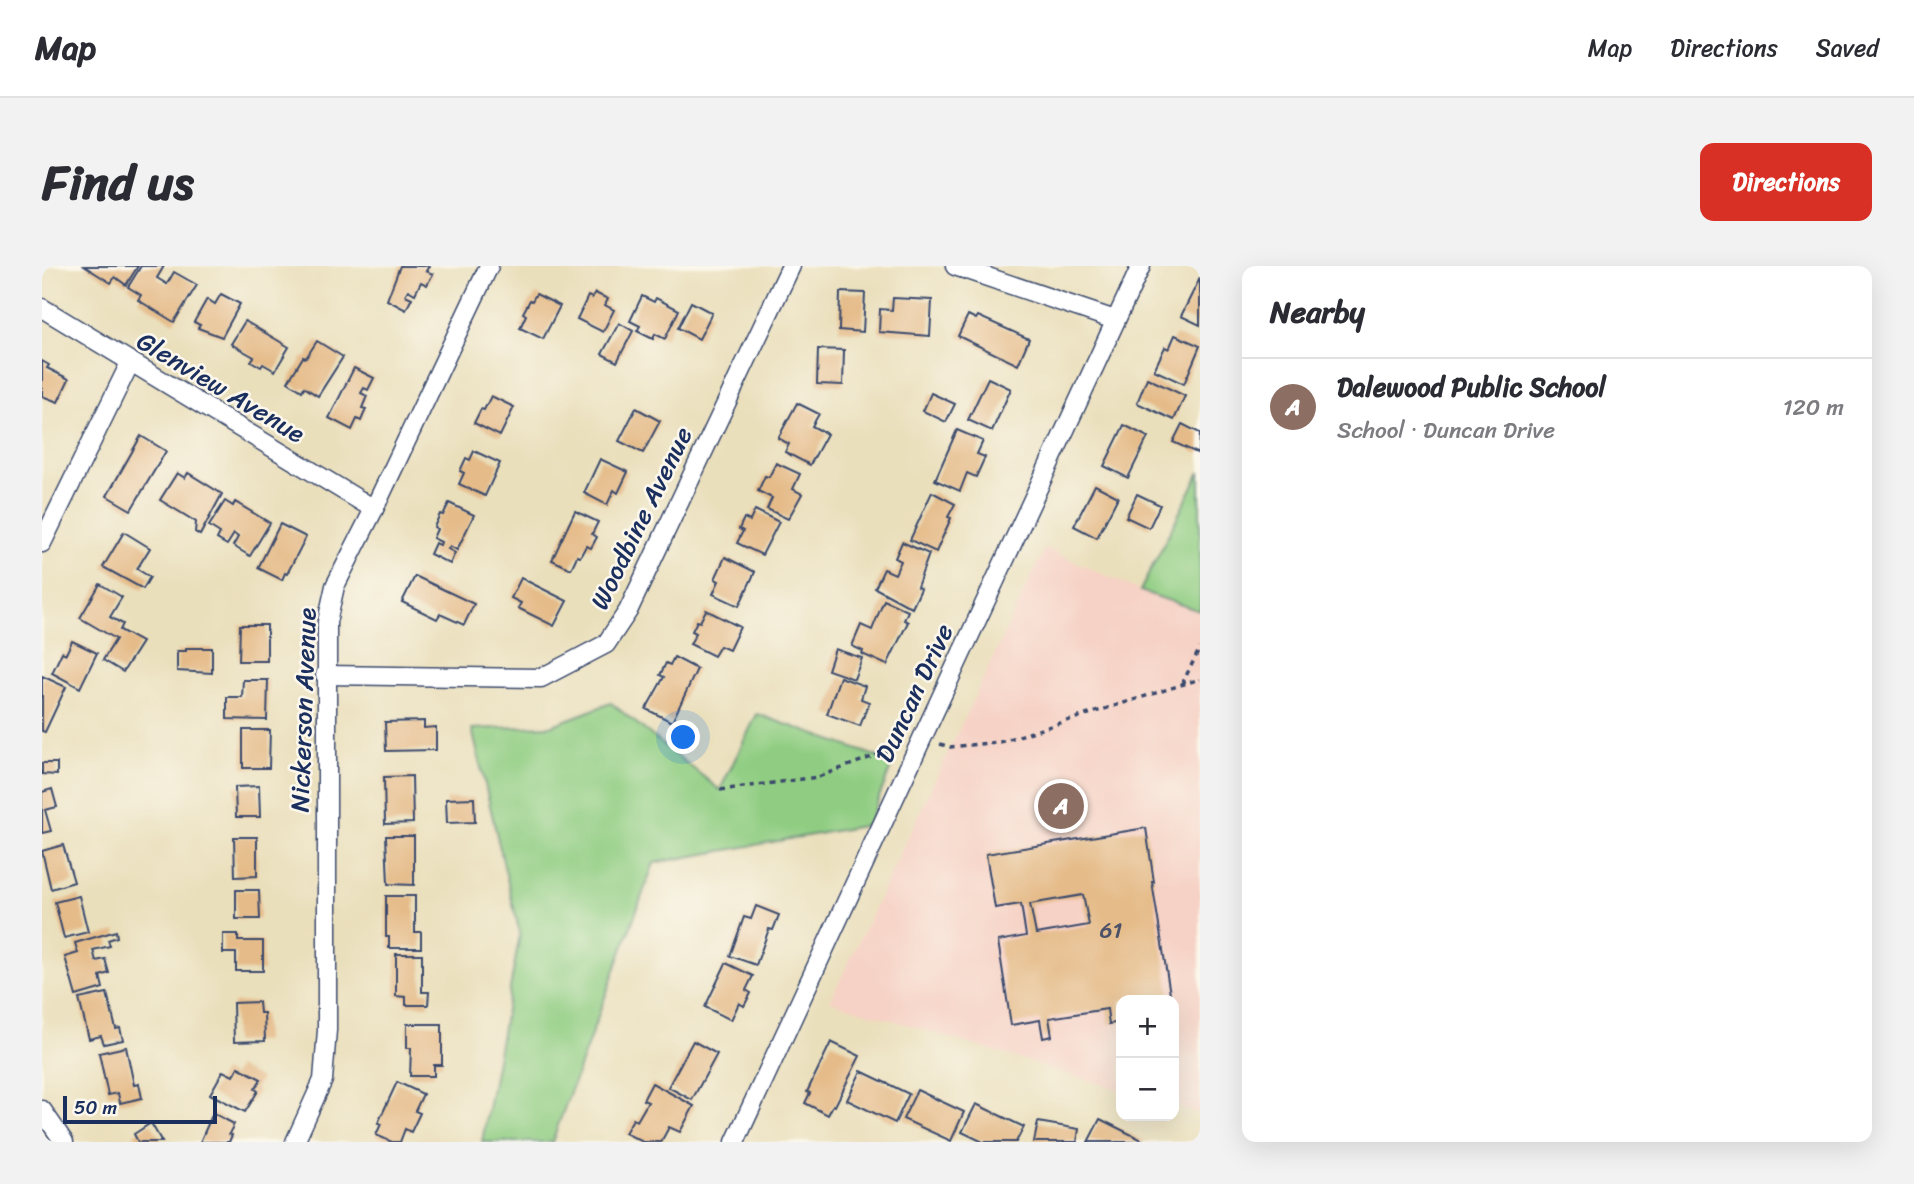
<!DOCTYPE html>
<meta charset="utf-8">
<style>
:root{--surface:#fff;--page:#f2f2f3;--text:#2b2b33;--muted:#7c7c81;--line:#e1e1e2;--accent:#d93025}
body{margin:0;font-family:Sriracha,sans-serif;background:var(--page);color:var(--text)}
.controls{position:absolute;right:21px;bottom:21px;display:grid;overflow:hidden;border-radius:14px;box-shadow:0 7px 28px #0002}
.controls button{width:63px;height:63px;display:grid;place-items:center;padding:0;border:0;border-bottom:2px solid var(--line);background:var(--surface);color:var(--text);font:35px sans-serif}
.scale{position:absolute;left:21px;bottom:18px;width:154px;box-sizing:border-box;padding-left:7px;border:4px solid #1b2f5e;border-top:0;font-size:19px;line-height:24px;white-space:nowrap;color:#1b2f5e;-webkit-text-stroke:5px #fbf7ec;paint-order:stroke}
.you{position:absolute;left:642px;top:472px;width:24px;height:24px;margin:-18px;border:5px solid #fff;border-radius:50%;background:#1a73e8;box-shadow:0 0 0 10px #1a73e833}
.badge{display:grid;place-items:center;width:46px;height:46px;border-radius:50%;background:var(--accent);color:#fff;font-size:23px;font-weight:700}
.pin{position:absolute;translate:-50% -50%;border:4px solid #fff;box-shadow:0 2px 7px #0006}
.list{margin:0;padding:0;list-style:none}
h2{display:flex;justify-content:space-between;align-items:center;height:91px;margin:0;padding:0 28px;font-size:30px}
h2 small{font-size:23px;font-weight:400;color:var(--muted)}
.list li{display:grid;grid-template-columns:46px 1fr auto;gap:21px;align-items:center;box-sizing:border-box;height:98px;padding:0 28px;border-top:2px solid var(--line)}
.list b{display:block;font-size:26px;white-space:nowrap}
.list p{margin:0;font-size:23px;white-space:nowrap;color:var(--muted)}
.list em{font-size:23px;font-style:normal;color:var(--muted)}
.map{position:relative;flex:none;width:1158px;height:876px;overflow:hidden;border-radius:14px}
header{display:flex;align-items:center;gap:42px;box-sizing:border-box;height:98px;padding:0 35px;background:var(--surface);border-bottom:2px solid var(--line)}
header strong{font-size:33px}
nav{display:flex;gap:38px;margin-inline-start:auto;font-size:24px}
.intro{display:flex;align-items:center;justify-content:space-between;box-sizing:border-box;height:168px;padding:0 42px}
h1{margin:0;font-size:49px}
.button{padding:18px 32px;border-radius:14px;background:var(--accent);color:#fff;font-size:24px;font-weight:700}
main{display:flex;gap:42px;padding:0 42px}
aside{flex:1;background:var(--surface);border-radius:14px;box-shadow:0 7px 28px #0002}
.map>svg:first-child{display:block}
.built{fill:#f6d1c5}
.green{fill:#90cd82;stroke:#567e70;stroke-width:2}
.building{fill:#e5bb89;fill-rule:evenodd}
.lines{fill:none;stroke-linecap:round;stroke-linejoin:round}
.minor-casing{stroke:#3a496c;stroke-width:21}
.path{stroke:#3a496c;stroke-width:3.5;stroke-dasharray:5 5;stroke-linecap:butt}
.minor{stroke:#fff;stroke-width:18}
.labels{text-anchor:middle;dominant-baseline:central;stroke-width:5;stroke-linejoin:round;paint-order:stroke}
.number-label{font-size:23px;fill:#4e5269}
.street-label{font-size:26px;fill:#1b2f5e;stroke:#fbf7ec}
</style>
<header>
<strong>Map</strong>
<nav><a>Map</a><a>Directions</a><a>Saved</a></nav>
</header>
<div class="intro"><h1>Find us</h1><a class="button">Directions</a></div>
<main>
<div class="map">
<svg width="1158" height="876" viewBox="0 0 1158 876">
<rect width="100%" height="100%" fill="#fbf7ec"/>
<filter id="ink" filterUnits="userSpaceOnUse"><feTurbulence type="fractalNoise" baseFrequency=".0143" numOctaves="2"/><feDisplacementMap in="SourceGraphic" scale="14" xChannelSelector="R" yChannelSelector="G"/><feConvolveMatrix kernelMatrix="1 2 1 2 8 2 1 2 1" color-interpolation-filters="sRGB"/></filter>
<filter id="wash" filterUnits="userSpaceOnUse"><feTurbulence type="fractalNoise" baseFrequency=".00686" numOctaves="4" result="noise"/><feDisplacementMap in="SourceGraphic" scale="28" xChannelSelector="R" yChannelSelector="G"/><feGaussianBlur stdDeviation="1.57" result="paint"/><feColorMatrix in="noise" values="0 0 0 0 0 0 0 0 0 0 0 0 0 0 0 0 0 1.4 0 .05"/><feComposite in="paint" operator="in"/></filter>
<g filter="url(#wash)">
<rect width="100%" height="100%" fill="#eadfbb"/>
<polygon class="built" points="1003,282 1098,325 1158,345 1158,848 1132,840 1132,734 1079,734 1079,824 788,735"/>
<g class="green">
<polygon points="1158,206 1158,345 1098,325"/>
<polygon points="569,437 678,524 715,448 851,496 826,559 612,597 510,876 440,876 478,668 430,463 508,460"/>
</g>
<g id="blocks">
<g class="building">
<polygon points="42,0 96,0 84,19 73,11 69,17"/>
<polygon points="99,0 122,0 115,12 125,18 132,6 155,19 132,56 96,34 99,29 86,21"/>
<polygon points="358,0 387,0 384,5 391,8 385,19 379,16 373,28 366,24 363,29 370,32 364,44 345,34"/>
<polygon points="1158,12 1158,59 1139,50"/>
<polygon points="798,26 823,27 821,66 797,64"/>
<polygon points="553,27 566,33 563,39 572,44 561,66 535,53 546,30 550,32"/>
<polygon points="179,28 198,38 180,71 156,62 158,59 152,56 165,33 173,38"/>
<polygon points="494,28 518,40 501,73 478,62 484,49 481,47 488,34 490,35"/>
<polygon points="600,30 612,36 614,32 637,44 623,73 613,68 611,73 595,65 598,60 588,55"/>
<polygon points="851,32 890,34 888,70 837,66 838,43 850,44"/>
<polygon points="649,36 670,47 657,73 636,62"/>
<polygon points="926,49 934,53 936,50 987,73 976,99 916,70"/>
<polygon points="203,55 247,81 233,105 221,98 219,101 209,95 212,91 189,78"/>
<polygon points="577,57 591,65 575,96 560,88"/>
<polygon points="1133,69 1158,80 1142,118 1112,104 1123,81 1127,83"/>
<polygon points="275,75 301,91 276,130 262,121 260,125 246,116 261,91 264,92"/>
<polygon points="776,83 802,84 801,119 775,118"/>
<polygon points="0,95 7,99 5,102 27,113 16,136 0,130"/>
<polygon points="312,102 332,112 326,124 322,122 319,127 325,130 320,142 324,143 319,155 315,153 310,164 287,152"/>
<polygon points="946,112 969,123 950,165 926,154"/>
<polygon points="1105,112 1143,130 1132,154 1095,137"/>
<polygon points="889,127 913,138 904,156 881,145"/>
<polygon points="449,130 472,141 458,170 432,157 439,143 442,144"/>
<polygon points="755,137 777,148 770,160 785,168 768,199 743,186 747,178 736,172"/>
<polygon points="594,142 618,155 601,187 577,175"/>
<polygon points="1140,158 1158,167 1157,188 1131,176"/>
<polygon points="1082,159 1106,171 1086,212 1062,200"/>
<polygon points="915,164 941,175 935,188 943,191 934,211 925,207 918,225 893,214"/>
<polygon points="99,170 124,185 89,244 65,230"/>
<polygon points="432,185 458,197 443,230 417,218 422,207 418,205 424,192 428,194"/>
<polygon points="558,193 586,206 576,227 572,224 565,239 542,227"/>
<polygon points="734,197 758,208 751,223 760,228 746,253 725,243 730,232 716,225 723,210 727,211"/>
<polygon points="135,207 143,212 146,207 180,228 158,269 153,266 154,256 118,234"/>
<polygon points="1053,219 1076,231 1055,272 1032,260"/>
<polygon points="890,226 913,238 906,251 909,252 894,286 868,274"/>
<polygon points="1095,228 1118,239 1107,262 1084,251"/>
<polygon points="183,235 191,240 193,236 228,257 208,290 191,280 196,271 192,268 185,279 175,273 178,267 167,260"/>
<polygon points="407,237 432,249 415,284 408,280 406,283 413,287 408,298 388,288 393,277 398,279 399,276 391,272 395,263 392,261 398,248 401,249"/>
<polygon points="713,244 737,256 720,289 695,277 701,265 697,263 702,252 708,255"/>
<polygon points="533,245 556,256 550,268 555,271 549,282 544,280 538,291 535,290 529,303 510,294"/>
<polygon points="238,258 264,271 245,308 243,307 240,314 216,302"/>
<polygon points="82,266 108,282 95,303 108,311 101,323 61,301"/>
<polygon points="860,276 887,288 875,321 879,323 870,342 833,322 842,303 853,308 859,295 853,292"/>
<polygon points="683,291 713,306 697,340 671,328 677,315 673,313"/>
<polygon points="373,310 432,338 422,359 398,348 395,353 360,336"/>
<polygon points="479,312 525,335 512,360 476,342 479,337 469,332"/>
<polygon points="58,318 80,331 68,351 81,358 78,364 100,376 81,406 61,394 74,373 38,352"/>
<polygon points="842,334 866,345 862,354 866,356 845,399 820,388 821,385 810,380 819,359 830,364"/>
<polygon points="664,344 698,361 687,384 678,380 672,390 648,378 654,367 650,365 655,355 658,356"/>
<polygon points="198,359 225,359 225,395 197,395"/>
<polygon points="30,375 55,387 38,422 10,407 20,386 24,388"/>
<polygon points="144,382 170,382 170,407 135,405 135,385 144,385"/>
<polygon points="793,383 820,392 812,413 786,404"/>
<polygon points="632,391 655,403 630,456 604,443 622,411 618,409 624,397 628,399"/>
<polygon points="0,410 24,421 3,466 0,465"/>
<polygon points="798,411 823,420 819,433 827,436 818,460 785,448"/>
<polygon points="201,414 226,414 225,454 185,453 185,431 200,431"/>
<polygon points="382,455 382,462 394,461 394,484 344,485 343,456"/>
<polygon points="201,464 228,464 227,502 201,502"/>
<polygon points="0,497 15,497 15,509 0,508"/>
<polygon points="370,510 371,557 343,558 342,511"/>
<polygon points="217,520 218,551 194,551 193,521"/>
<polygon points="10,523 15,541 3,544 9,565 0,567 0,526"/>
<polygon points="432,532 433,556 405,557 404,533"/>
<path d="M1104,562L1112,616H1110L1129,734H1079V756L1067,758L1065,743L1007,752L1010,770L1001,772L998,754L969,759L956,675L984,670L979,638L953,642L944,588ZM1041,629L1047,659L994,668L988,638Z"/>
<polygon points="344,570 372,570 372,619 346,618"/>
<polygon points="192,571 215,571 215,610 193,611"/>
<polygon points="21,579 32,616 9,623 0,585"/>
<polygon points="194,624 217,624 218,653 194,653"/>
<polygon points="37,630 46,666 22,672 13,636"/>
<polygon points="344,630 373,630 373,666 379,666 379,682 347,682 347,671 344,671"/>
<polygon points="714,640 737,649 731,664 727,663 714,699 688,690 702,651 709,653"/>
<polygon points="74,665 75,671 66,674 68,680 51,684 54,695 63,693 67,707 58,710 61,722 34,730 23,691 36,687 33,677"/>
<polygon points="181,668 196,668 196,675 221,675 221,705 194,705 194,687 181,687"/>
<polygon points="354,688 380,688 380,726 387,726 386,739 364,739 364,731 354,730"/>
<polygon points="684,697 711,710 704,724 709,727 702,740 697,737 689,754 663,741"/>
<polygon points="65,727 74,763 78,762 81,774 62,778 59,770 47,773 37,733"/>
<polygon points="217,736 218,747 222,747 223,775 192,776 191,737"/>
<polygon points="365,758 400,758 400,799 392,799 392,810 368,810 369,782 365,782"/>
<polygon points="651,775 675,788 650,834 626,821"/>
<polygon points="789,776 818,790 793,840 791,839 786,849 763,837 768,827 765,826"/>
<polygon points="84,781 92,819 97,818 100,832 78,837 76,827 66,829 57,787"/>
<polygon points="196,801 219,813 213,823 216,825 203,846 168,828 181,805 191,810"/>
<polygon points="819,805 867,828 853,857 805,834"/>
<polygon points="355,816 381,828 373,845 378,847 369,866 363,863 358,876 350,876 334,869 339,858 336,857"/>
<polygon points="610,817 652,840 638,866 627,861 619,876 601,876 583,867 591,853 595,855 606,836 601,834"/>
<polygon points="875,824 922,846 909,875 861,853"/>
<polygon points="934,838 982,861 974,876 941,876 920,866"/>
<polygon points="171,847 192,858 187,868 190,869 187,876 158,876"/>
<polygon points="1058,853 1104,876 1046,876"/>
<polygon points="996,856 1037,863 1035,876 992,876"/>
<polygon points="109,857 120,876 96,876 92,868"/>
</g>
</g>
</g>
<g filter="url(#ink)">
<use href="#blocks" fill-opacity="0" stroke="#3a496c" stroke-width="2"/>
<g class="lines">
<defs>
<g id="minor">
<polyline points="913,0 1073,54"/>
<polyline points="0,42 332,243"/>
<polyline points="0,277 88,97"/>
<polyline points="283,409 499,412 564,378 586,345 749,0"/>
<polyline points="0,844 22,876"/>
<polyline points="253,876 281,814 285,764 285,356 293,320 332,243 447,0"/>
<polyline points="693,876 1099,0"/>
</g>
</defs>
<use href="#minor" class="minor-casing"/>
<g class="path">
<polyline points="1140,418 1158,382"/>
<polyline points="898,478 908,481 958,476 1158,413"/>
<polyline points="678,524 776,511 854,482"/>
</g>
<use href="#minor" class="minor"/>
</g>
</g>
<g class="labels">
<g class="number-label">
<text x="1069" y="664">61</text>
</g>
<g class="street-label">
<text transform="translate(179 121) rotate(31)">Glenview Avenue</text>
<text transform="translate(599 252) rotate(-64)">Woodbine Avenue</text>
<text transform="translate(872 427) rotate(-65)">Duncan Drive</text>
<text transform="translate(261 444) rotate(-88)">Nickerson Avenue</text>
</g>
</g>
</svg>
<div class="controls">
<button>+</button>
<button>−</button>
</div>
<div class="scale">50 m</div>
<div class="you"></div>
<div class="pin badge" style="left:1019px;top:540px;background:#8d6e63">A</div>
</div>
<aside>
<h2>Nearby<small></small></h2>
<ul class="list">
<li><span class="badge" style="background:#8d6e63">A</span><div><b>Dalewood Public School</b><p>School · Duncan Drive</p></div><em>120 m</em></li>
</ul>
</aside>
</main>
